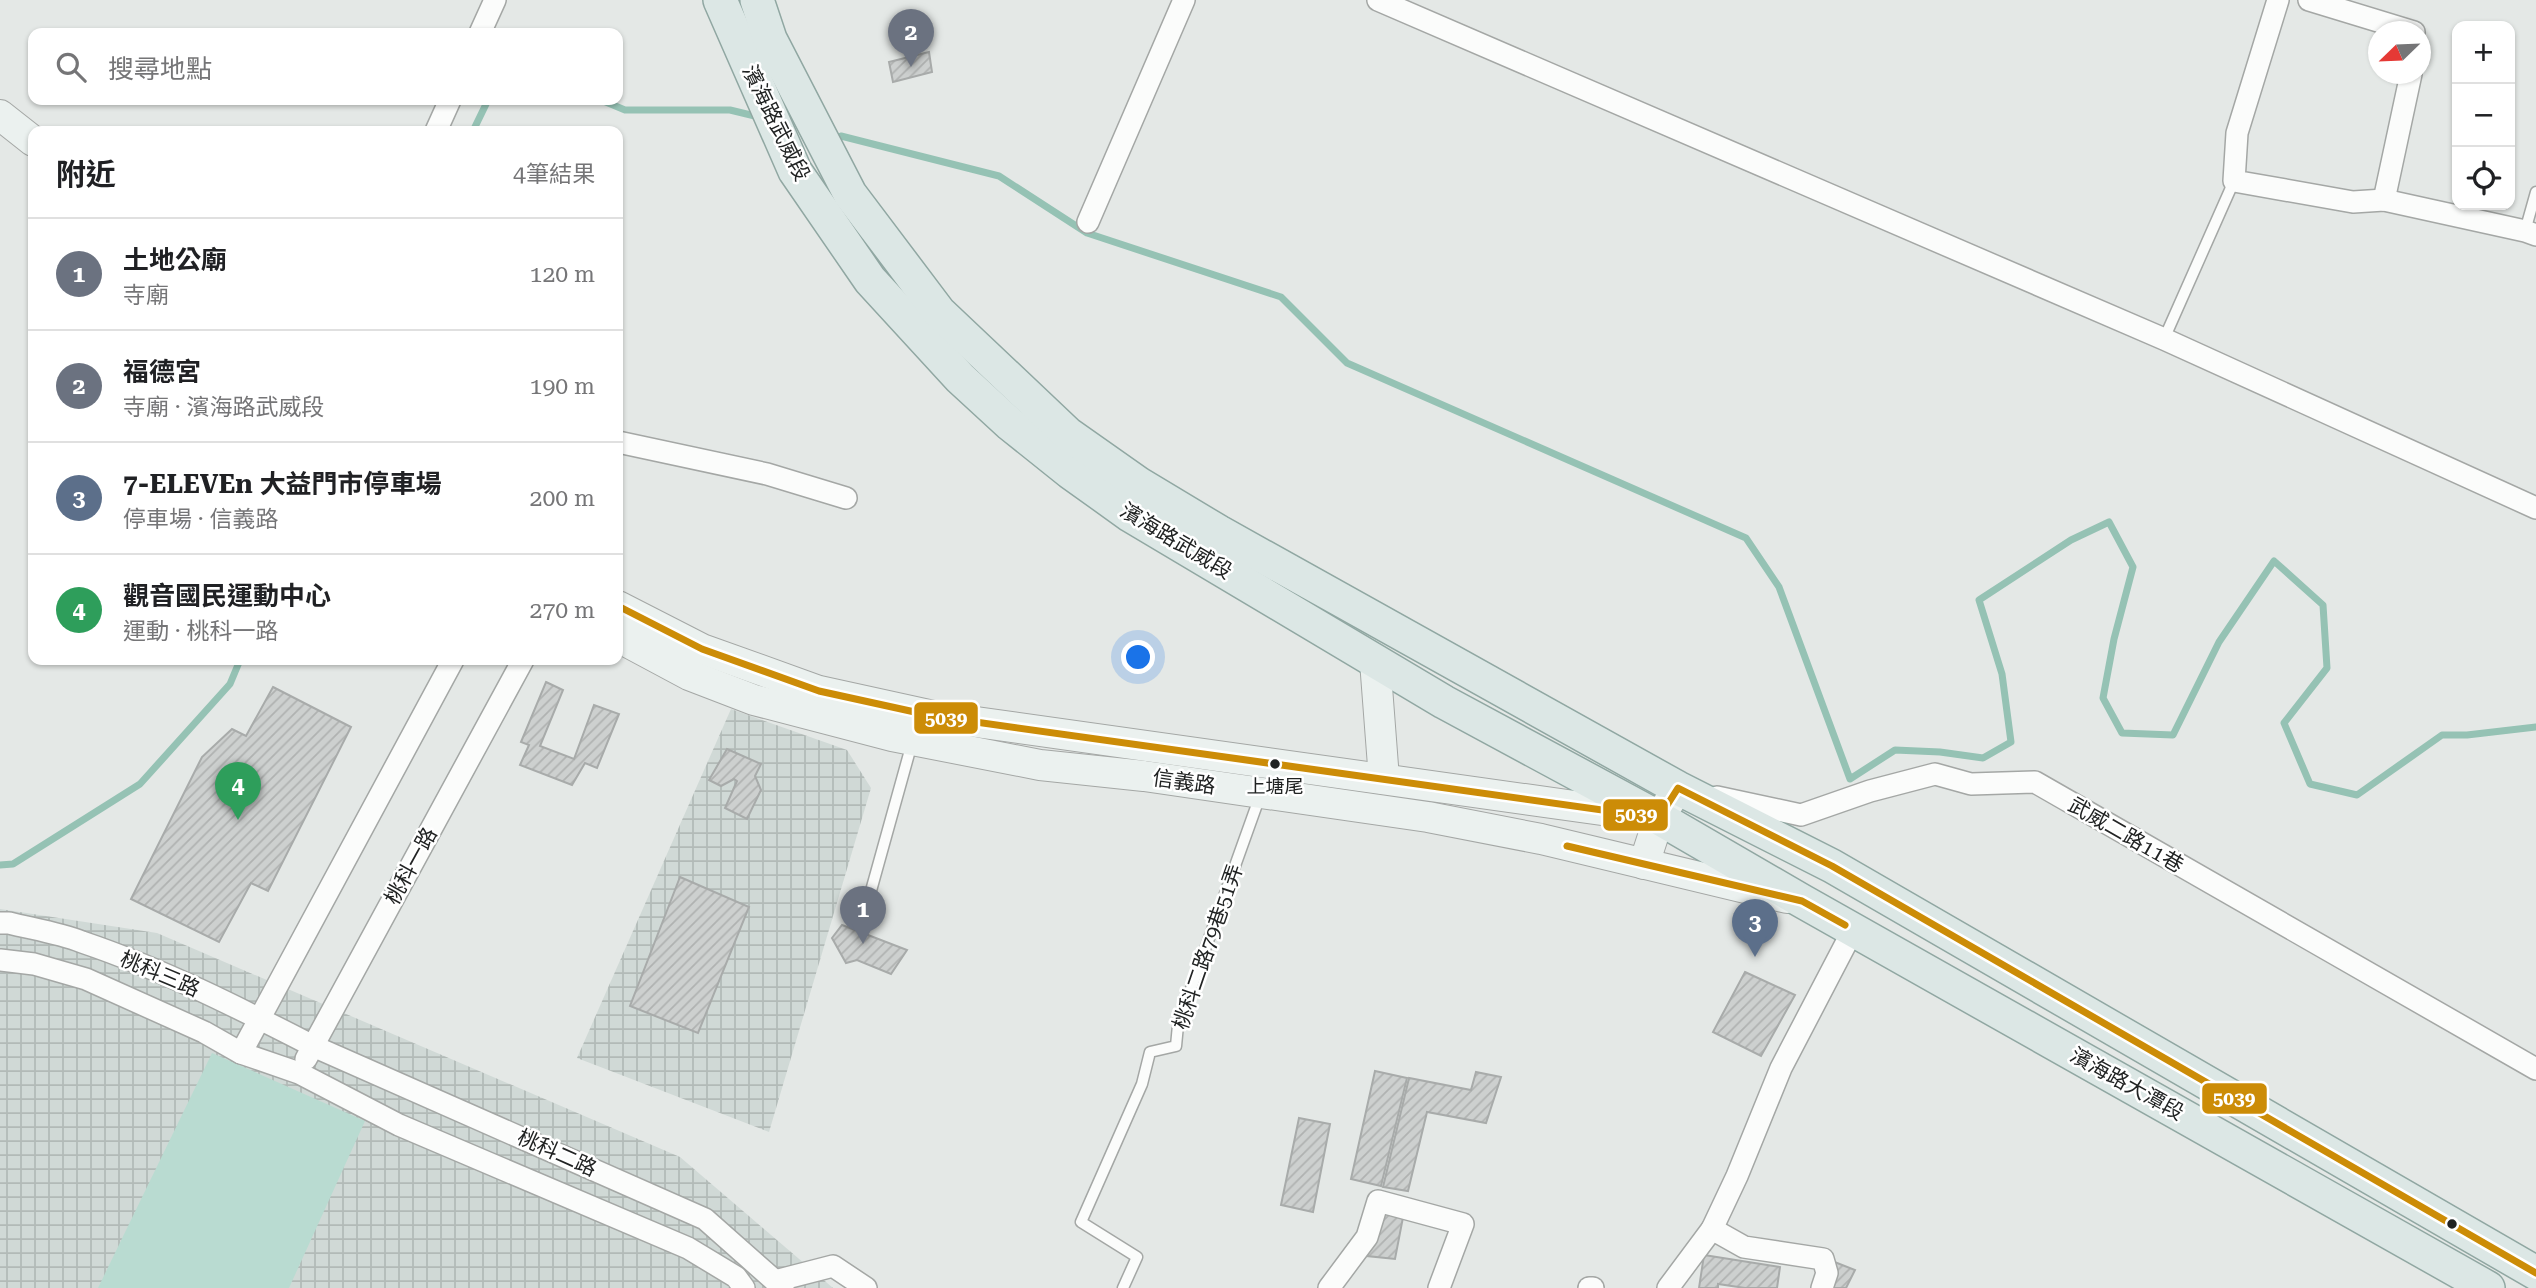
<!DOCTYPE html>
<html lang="zh-TW">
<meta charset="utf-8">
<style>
:root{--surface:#fff;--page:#f6f6f6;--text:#202124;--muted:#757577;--line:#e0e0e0;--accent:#656867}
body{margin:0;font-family:"Roboto Serif","Noto Sans TC",serif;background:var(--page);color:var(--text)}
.controls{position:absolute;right:21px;top:21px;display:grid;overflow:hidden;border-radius:14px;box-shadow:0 2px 5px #0004}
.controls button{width:63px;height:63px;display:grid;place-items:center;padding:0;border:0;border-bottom:2px solid var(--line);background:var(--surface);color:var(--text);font:35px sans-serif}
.compass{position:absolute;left:2368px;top:21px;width:63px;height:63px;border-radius:50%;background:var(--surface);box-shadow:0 2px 5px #0004;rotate:247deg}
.you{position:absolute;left:1139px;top:658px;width:24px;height:24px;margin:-18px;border:5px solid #fff;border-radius:50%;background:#1a73e8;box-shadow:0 0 0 10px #1a73e833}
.badge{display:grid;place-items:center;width:46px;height:46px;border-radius:50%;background:var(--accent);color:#fff;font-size:23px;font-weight:700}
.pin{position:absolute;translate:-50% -58px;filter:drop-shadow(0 2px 4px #0008)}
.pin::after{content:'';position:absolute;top:37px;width:24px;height:21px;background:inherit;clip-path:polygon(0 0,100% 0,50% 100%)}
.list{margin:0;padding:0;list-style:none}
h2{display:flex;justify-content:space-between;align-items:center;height:91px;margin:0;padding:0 28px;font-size:30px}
h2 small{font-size:23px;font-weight:400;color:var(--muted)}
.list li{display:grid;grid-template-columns:46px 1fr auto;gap:21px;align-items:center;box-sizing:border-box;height:112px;padding:0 28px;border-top:2px solid var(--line)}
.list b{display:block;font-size:26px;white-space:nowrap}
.list p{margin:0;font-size:23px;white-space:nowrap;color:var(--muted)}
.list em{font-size:23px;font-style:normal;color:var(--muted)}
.icon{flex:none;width:38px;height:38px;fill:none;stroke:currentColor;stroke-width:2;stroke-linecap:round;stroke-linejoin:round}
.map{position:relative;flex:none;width:2536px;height:1288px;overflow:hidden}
.search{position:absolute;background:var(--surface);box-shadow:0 2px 5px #0004;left:28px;top:28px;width:595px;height:77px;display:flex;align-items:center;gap:18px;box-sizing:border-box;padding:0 24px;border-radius:14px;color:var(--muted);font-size:26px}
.panel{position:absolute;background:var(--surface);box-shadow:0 2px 5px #0004;left:28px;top:126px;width:595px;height:539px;border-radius:14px}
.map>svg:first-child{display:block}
.industrial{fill:url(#industrial-grid)}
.green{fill:#b9dbd1}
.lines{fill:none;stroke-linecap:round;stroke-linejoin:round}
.stream{stroke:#95c2b4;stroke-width:7}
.building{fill:url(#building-hatch);stroke:#a8abaa;stroke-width:2}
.service-casing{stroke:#a4a7a5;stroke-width:13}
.minor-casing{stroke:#a4a7a5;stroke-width:24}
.secondary-casing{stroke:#a4a7a5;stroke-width:32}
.primary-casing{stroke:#90a7a2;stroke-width:36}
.service{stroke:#fbfcfb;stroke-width:10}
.minor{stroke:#fbfcfb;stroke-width:21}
.secondary{stroke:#ebf1ef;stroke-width:30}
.primary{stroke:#dce7e5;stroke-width:33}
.bus-1-casing{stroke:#fff;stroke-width:12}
.bus-1{stroke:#cc8c07;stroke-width:7}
.bus-dot{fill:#212323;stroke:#fff;stroke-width:2.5}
.labels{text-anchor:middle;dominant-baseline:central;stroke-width:5;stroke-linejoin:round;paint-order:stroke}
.bus-label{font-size:19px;fill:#212323;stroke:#fff}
.street-label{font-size:21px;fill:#212323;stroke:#fff}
.line-badge{stroke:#fff;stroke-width:2.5}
.badge-label{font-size:19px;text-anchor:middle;font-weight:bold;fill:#fff}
</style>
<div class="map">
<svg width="2536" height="1288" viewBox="0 0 2536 1288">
<defs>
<pattern id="industrial-grid" width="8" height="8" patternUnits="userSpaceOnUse" patternTransform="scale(1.75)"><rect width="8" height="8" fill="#d0d9d6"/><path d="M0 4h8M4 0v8" fill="none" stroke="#b2bab7"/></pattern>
<pattern id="building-hatch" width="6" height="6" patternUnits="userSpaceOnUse" patternTransform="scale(1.75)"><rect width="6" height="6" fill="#cdd0cf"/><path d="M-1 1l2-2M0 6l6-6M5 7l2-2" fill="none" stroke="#b0b2b1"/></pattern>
</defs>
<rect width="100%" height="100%" fill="#e4e8e6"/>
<g class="industrial">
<polygon points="731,709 847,750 871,788 769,1132 577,1058"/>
<polygon points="0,909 157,933 680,1157 833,1288 0,1288"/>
</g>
<polygon class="green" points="212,1053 365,1121 289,1288 98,1288"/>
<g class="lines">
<g class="stream">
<polyline points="601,100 625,110 730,110 759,117"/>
<polyline points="473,131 488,100"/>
<polyline points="841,136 999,176 1087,233 1281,297 1347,363 1746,538 1779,587 1850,779 1895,750 1940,752 1983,758 2011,742 2002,674 1979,600 2071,540 2109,522 2133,567 2114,639 2103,698 2122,733 2173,735 2219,642 2274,561 2323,605 2327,668 2284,723 2310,784 2357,795 2442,735 2467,735 2536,727"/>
<polyline points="0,865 13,864 140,784 230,684 240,660"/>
</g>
</g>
<g class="building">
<polygon points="929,52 932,72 893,82 889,62"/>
<polygon points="546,682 563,690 540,746 574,759 594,705 619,714 597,768 585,763 572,785 520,765 529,745 521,742"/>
<polygon points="273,687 351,727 268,891 251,883 219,942 131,899 202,757 232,729 246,736"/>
<polygon points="727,749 761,764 755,776 761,790 747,819 725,808 737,781 734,779 721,786 709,780"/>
<polygon points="680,877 749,907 698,1033 630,1006"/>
<polygon points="842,925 907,950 891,974 857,960 846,963 832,938"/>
<polygon points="1745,972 1795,995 1761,1056 1713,1032"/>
<polygon points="1375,1071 1407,1078 1381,1186 1351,1179"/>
<polygon points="1476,1072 1501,1077 1486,1123 1427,1112 1408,1191 1383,1187 1409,1078 1471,1090"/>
<polygon points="1299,1118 1330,1124 1313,1212 1281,1205"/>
<polygon points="1376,1207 1404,1212 1395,1259 1367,1256"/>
<polygon points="1704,1255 1780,1267 1777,1288 1745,1288 1718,1284 1718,1288 1699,1288"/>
<polygon points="1832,1261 1855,1270 1846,1288 1819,1288"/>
</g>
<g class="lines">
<defs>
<g id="service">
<polyline points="2525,231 2536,192"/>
<polyline points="2164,339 2234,181"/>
<polyline points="864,916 912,743"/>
<polyline points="1123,1288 1137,1257 1081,1222 1142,1084 1150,1052 1176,1046 1178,1025 1260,796"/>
</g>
<g id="minor">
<polyline points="1378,0 2164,339 2536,508"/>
<polyline points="2278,0 2237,133 2234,181 2353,202 2384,200 2525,231 2536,235"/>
<polyline points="2309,0 2414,32"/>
<polyline points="480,33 495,0"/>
<polyline points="436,131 450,100"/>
<polyline points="2384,200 2411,74"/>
<polyline points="1088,222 1184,0"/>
<polyline points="618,442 767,474 846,498"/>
<polyline points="1717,797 1801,815 1870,791 1935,774 1971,784 2035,782 2536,1069"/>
<path d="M0,923H9C33,929 59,933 82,942C162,969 239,1008 313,1046L705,1219L783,1288"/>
<polyline points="0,960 34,964 86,979 204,1032 241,1053 299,1073 399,1125 688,1248 736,1277 744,1288"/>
<polyline points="241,1053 453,660"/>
<polyline points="306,1059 523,660"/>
<polyline points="1712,1229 1737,1176 1781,1068 1853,930"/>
<polyline points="775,1281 833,1266 866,1288"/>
<polyline points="1329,1288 1367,1237 1378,1201 1463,1224 1439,1288"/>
<polyline points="1589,1288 1593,1288"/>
<polyline points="1668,1288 1712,1229 1744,1247 1823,1259 1827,1273 1822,1288"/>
</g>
<g id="secondary">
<polyline points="0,115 33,141"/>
<polyline points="618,606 702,649 819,691 933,716 1652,817"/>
<polyline points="618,637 689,675 754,700 892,736 1040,765 1144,776 1428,817 1541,839 1787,898"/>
<polyline points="1375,661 1384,779"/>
<polyline points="1644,864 1659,818 1678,788"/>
</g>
<g id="primary">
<polyline points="720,0 795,171 870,280 960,378 1010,424 1070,472 1130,515 1444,702 1659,818 1802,901 2488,1288"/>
<polyline points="757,0 770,39 850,194 939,312 1068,434 1139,484 1219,532 1678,788 1832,866 2536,1273"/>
</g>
</defs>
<use href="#service" class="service-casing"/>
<use href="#minor" class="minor-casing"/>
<use href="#secondary" class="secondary-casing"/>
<use href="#primary" class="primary-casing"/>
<use href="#service" class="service"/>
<use href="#minor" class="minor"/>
<use href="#secondary" class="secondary"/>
<use href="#primary" class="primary"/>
<defs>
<g id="bus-1">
<polyline points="618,606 702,649 819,691 933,716 1659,818 1678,788 1832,866 2536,1273"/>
<polyline points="1567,846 1802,901 1845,925"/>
</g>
</defs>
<use href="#bus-1" class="bus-1-casing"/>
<use href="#bus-1" class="bus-1"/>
</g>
<g class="bus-dot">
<circle cx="1275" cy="764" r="6"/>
<circle cx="2452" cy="1224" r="6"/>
</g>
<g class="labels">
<g class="bus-label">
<text x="1275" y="786">上塘尾</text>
</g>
<g class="street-label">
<text transform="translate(776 123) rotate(64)">濱海路武威段</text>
<text transform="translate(1176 541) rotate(31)">濱海路武威段</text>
<text transform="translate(1184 782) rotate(8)">信義路</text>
<text transform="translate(2126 835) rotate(30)">武威二路11巷</text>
<text transform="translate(411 866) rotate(-61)">桃科一路</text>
<text transform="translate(1208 947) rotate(-71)">桃科二路79巷51弄</text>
<text transform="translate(160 974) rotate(23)">桃科三路</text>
<text transform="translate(2127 1084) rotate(29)">濱海路大潭段</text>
<text transform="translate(557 1153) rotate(24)">桃科二路</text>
</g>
</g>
<g class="line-badge">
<rect x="913" y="701" width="66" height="34" rx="7" fill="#cc8c07"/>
<rect x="1602" y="798" width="67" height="34" rx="7" fill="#cc8c07"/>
<rect x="2201" y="1082" width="67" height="33" rx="7" fill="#cc8c07"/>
</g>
<g class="badge-label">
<text x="946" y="725">5039</text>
<text x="1636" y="821">5039</text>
<text x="2234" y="1105">5039</text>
</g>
</svg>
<div class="controls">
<button>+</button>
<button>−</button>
<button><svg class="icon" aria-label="locate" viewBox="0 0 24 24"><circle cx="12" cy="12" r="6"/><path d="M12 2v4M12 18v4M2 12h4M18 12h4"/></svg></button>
</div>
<svg class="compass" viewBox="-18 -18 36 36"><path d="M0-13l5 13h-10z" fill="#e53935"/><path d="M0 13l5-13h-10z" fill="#757577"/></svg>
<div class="you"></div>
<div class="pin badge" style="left:863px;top:944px;background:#6b7280">1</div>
<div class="pin badge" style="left:911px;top:67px;background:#6b7280">2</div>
<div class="pin badge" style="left:1755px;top:957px;background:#5c6f8a">3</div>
<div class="pin badge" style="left:238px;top:820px;background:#2e9e5b">4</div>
<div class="search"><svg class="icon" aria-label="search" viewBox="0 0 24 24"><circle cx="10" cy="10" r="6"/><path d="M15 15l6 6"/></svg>搜尋地點</div>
<section class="panel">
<h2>附近<small>4筆結果</small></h2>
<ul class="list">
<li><span class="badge" style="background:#6b7280">1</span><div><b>土地公廟</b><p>寺廟</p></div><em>120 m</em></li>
<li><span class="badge" style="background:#6b7280">2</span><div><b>福德宮</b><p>寺廟 · 濱海路武威段</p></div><em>190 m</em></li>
<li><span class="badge" style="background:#5c6f8a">3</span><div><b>7-ELEVEn 大益門市停車場</b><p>停車場 · 信義路</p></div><em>200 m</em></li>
<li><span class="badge" style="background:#2e9e5b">4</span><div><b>觀音國民運動中心</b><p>運動 · 桃科一路</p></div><em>270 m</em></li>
</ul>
</section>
</div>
